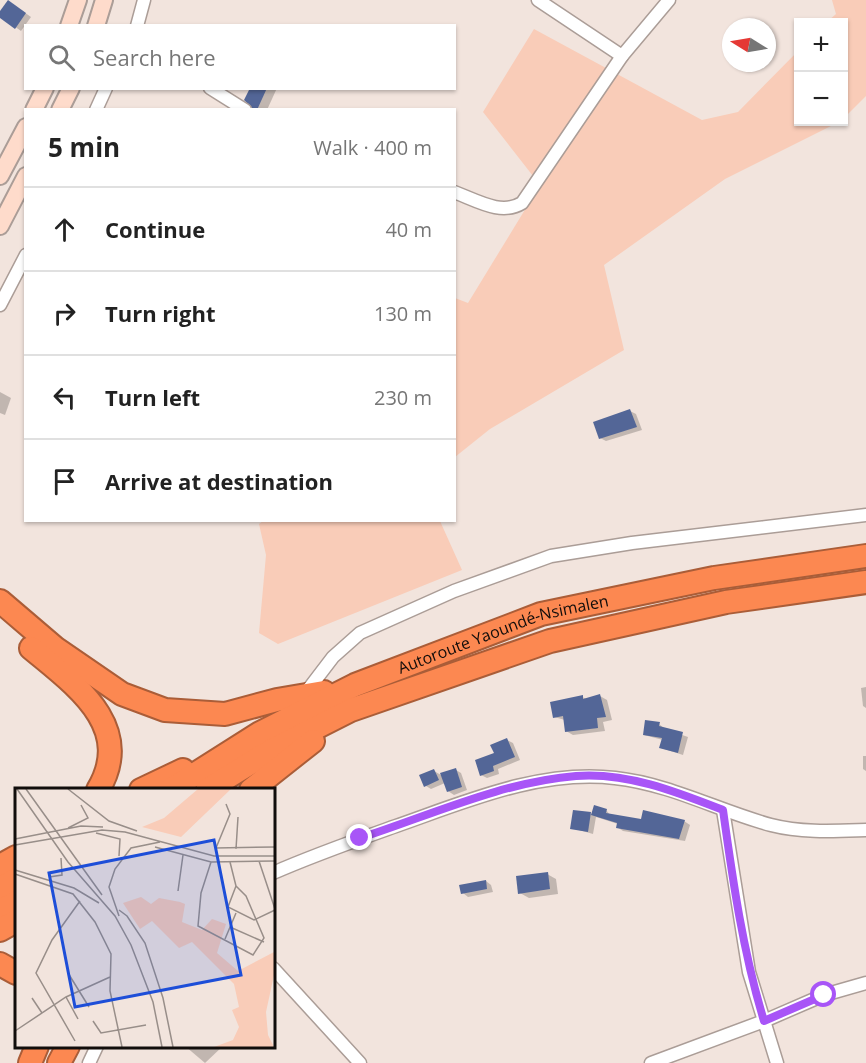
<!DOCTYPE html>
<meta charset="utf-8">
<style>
:root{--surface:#fff;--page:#f6f6f6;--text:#222;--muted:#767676;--line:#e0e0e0}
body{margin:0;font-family:"Open Sans",sans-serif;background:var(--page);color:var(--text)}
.controls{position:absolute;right:18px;top:18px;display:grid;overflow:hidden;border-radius:0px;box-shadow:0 2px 4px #0004}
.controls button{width:54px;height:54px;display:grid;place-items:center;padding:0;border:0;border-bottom:2px solid var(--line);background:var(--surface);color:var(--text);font:30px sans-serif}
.compass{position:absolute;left:722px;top:18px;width:54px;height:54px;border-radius:50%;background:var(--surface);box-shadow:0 2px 4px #0004;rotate:281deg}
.stop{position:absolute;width:18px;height:18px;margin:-14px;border:4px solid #a855f7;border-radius:50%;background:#fff}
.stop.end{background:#a855f7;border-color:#fff;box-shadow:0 2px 6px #0008}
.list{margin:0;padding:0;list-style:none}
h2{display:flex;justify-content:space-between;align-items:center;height:78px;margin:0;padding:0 24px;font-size:26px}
h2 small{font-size:20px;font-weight:400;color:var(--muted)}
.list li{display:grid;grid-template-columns:39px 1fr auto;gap:18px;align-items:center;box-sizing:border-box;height:84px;padding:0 24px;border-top:2px solid var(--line)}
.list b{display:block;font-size:22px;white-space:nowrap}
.list em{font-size:20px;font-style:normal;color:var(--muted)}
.icon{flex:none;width:33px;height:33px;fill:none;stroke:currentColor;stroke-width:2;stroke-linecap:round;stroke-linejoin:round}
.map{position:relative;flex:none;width:866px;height:1063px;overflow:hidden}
.search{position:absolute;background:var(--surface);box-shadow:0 2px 4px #0004;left:24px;top:24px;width:432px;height:66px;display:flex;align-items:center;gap:15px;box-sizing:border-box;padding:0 21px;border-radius:0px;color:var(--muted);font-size:22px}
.panel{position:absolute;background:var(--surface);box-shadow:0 2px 4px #0004;left:24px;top:108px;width:432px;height:414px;border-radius:0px}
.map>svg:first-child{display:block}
.green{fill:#f9ccb8}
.shadow{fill:#0003}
.building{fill:#536697}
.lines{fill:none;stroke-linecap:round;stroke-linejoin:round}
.minor-casing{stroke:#ab9d97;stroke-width:15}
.secondary-casing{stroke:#ab9d97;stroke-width:20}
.motorway-casing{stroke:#aa5d38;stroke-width:26}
.minor{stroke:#fff;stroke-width:12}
.secondary{stroke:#fedbcb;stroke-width:16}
.motorway{stroke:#fc8851;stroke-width:22}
.route{stroke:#a855f7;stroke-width:8}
.labels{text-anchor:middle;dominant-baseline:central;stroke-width:6;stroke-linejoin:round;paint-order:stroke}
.street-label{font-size:16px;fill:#110d0b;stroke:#fff}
.inset-road{fill:none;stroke:#988e89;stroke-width:1.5}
.view{fill:#1d4ed8;fill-opacity:0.15;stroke:#1d4ed8;stroke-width:3}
.inset-edge{fill:none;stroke:#110d0b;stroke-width:3}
</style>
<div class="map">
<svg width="866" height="1063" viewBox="0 0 866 1063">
<rect width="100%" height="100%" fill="#f2e4dd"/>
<g class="green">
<polygon points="832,0 866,0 866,96 844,118 844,22 827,22 836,14"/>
<polygon points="534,29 702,120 738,112 798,51 798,122 839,122 725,179 604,265 624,350 490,429 455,457 455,298 468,303 540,185 483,112"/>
<polygon points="263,521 440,521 462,570 278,644 259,633 266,555 259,524"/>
</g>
<g class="shadow">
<polygon points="14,5 31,17 21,31 0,16"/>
<polygon points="246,88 277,88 267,110 257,110 250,91"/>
<polygon points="0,392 11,398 5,415 0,413"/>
<polygon points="630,411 636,414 642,430 606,441 600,438"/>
<polygon points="866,687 866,708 863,706 861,688"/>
<polygon points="600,696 607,700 612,720 603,722 605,731 573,735 566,731 565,720 554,717 582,697 587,699"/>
<polygon points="659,724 665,729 688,737 683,755 661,748 663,740 644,735"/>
<polygon points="507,740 513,743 520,760 498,769 499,774 487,778 481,775"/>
<polygon points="863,756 866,756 866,771 863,769"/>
<polygon points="456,770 461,773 467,790 454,795 448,791 445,783 431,789 426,786 434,771 441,775"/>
<polygon points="606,810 611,816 642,821 684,821 690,825 685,841 623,831 617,827 618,824 596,817 593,834 572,828 590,814"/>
<polygon points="547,874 556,879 558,894 529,898 520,893"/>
<polygon points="486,881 491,885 493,892 468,897 463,893"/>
<polygon points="185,1046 223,1046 205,1063"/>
</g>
<g class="building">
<polygon points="8,0 26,13 15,29 0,18 0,11"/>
<polygon points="250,88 267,88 257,110 253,109 244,100"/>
<polygon points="630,409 637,427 599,439 593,422"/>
<polygon points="600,694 606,717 597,718 598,728 565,732 563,716 553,718 550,702 583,695 583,699"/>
<polygon points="645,720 660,722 659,726 683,732 678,753 659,748 662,738 643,735"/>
<polygon points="507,738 515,757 493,766 494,771 480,776 475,760 494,753 490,745"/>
<polygon points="456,768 462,787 447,792 440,773"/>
<polygon points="434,769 439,780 424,787 419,775"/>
<polygon points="594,805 607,809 606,813 641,819 643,810 685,820 679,839 616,828 617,823 591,815"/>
<polygon points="573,810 591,812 588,832 570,829"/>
<polygon points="548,872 550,889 518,894 516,876"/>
<polygon points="486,880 487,889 461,894 459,885"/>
</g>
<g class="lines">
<defs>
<g id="minor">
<polyline points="538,0 622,56"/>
<polyline points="137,26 144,0"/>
<polyline points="210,88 245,110"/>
<polyline points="96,110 106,88"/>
<path d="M454,192C476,200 501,216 522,203L622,56L669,0"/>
<polyline points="0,305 26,255"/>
<polyline points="304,695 333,657 360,633 454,591 551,556 632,543 866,515"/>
<polyline points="723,810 749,972 777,1063"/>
<path d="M273,873C314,855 354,841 396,826C465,802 540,769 615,778C670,784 719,811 771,825C802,833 835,831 866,830"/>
<polyline points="273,968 360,1063"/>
<polyline points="89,1063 97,1046"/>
<polyline points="651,1063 764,1021 824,995 866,983"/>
</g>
<g id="secondary">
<polyline points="69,26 78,0"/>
<polyline points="96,26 104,0"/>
<polyline points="34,110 45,88"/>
<polyline points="60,110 71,88"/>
<polyline points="0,176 26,127"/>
<polyline points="0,226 26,176"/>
</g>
<g id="motorway">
<polyline points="0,601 55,648 122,694 165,710 225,714 277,700 324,692"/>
<path d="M31,648C74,684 136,726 98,790"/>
<polyline points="141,790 183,770"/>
<path id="s1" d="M170,790L260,733L355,685L541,614L714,578L866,556"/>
<polyline points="207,790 270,751 351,710 550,641 726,602 866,582"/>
<polyline points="251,790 313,741"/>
<polyline points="0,866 16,857"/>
<polyline points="0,889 16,879"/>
<polyline points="0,911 16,902"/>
<polyline points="0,930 16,921"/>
<polyline points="0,964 16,973"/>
<polyline points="30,1063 37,1046"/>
<polyline points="59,1063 68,1046"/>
</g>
</defs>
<use href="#minor" class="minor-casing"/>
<use href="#secondary" class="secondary-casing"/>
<use href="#motorway" class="motorway-casing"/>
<use href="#minor" class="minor"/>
<use href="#secondary" class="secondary"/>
<use href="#motorway" class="motorway"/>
</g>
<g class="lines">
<path class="route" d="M360,838C431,815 502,782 576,776C627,772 677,792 723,810C733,882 743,952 764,1021L824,995"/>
</g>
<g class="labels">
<g class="street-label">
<text stroke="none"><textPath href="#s1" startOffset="370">Autoroute Yaoundé-Nsimalen</textPath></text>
</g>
</g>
<g transform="translate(15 788)">
<rect width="260" height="260" fill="#f2e4dd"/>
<path d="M183,1H216L166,49L127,39L149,30ZM126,109L136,116L144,110L165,114L170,116L167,134L187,142L197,131L211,136L202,165L223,183L259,164V187L251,224L253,247L259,259H199L218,252L224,239L217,222L224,219L219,196L177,154L164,160L137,133L125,141L108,115Z" fill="#f9ccb8"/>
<path class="inset-road" d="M2,1L53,74L100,128L116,157L138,214L147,259M11,1L87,107M53,1L94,33L122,43M211,16L215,26L201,60L260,59M53,40L73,30L66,17M81,45L105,51L104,68M0,51L66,38L88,39M0,57L87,42L110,44L199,68H260M140,59L196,74L260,73M221,61L223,29M244,73L260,121M196,74L186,105L183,138L238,167L249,150L231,108L221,98M215,74L221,98L213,119L239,132L260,122M0,82L59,100L84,115M0,86L58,106L80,134L96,166L95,203L107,259M34,89L47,87L46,70M163,103L168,67M104,122L112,128L130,155L148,210L158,259M104,128L94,99L100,81L116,60L145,54M215,139L249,154M210,151L221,125M53,185L74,219M51,209L63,231M17,210L27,225M78,233L86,245L131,237M0,243L51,209L95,189M60,253L21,185L37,152L65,113"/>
<path class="view" d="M199,52L226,187L60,219L34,85Z"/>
<rect width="260" height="260" class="inset-edge"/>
</g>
</svg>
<div class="controls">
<button>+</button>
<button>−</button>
</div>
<svg class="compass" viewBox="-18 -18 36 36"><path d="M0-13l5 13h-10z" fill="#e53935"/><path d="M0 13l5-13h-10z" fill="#767676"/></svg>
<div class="stop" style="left:824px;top:995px"></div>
<div class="stop end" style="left:360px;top:838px"></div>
<div class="search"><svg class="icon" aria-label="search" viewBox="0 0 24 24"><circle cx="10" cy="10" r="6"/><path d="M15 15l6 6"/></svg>Search here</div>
<section class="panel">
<h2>5 min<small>Walk · 400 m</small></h2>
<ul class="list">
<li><svg class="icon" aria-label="ahead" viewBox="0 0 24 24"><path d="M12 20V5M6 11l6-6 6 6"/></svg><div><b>Continue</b></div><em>40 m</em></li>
<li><svg class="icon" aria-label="right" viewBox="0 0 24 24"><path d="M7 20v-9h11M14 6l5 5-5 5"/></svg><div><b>Turn right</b></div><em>130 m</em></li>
<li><svg class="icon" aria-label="left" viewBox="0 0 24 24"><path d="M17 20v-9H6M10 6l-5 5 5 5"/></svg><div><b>Turn left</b></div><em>230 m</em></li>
<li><svg class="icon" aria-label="arrive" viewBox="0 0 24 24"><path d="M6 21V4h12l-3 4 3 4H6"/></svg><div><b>Arrive at destination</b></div></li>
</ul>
</section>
</div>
